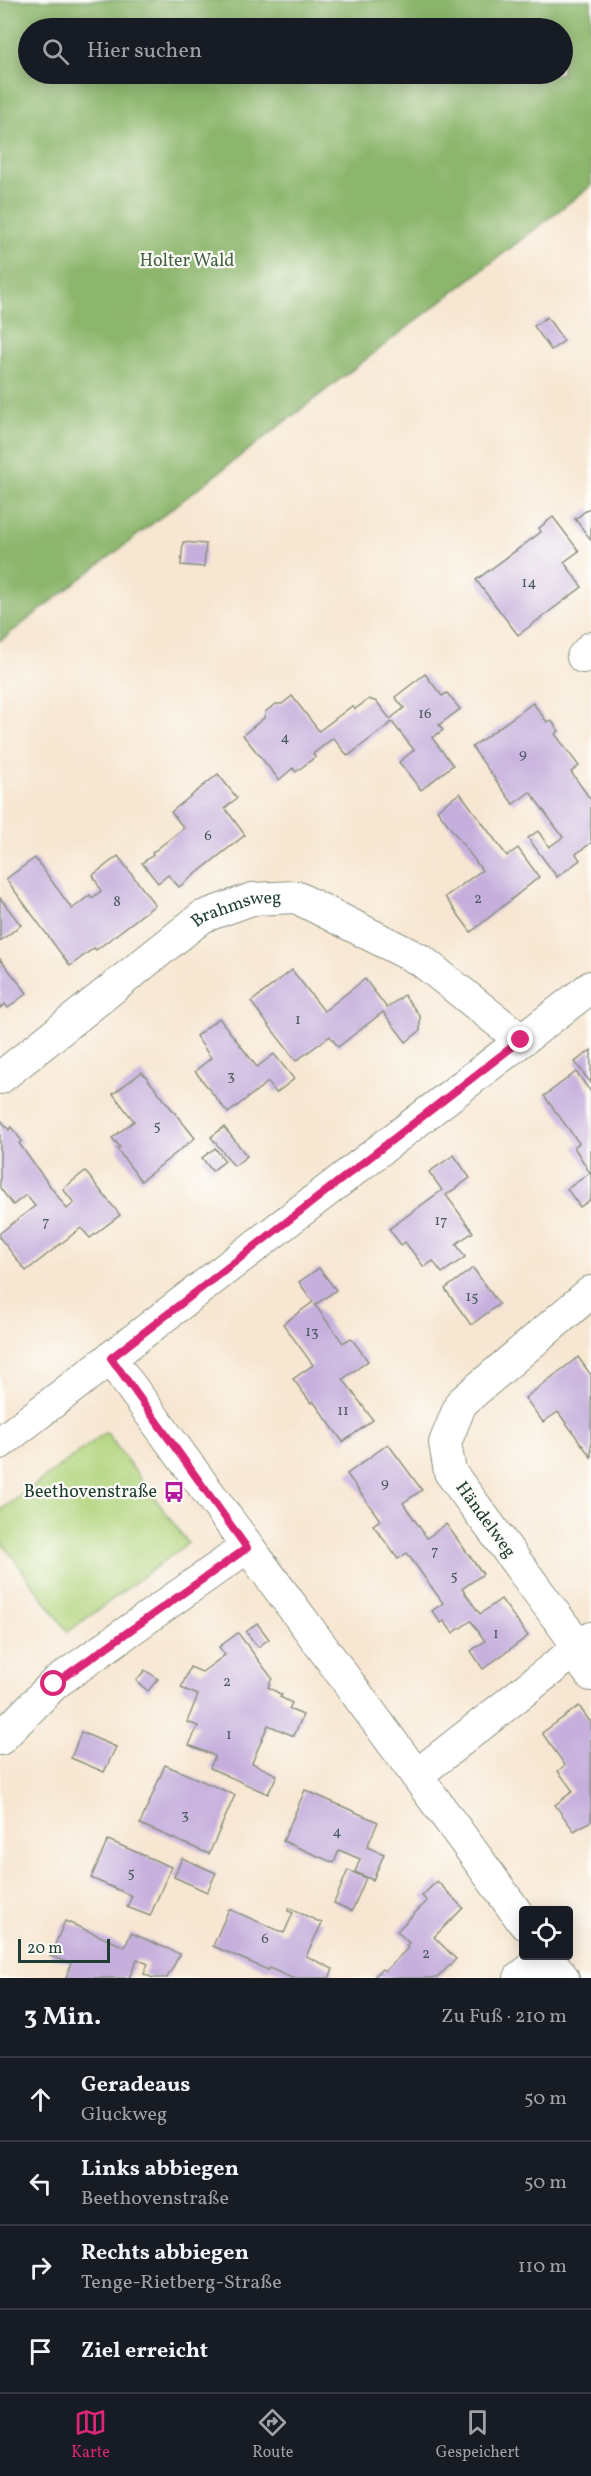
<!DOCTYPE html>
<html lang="de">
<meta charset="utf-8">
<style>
:root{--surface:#171b24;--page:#20242c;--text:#f1f3f6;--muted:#9ea1a6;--line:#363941;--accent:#db2777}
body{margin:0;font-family:Vollkorn,serif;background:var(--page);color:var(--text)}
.controls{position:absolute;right:18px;bottom:18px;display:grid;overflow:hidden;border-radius:6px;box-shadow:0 3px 15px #0003}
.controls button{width:54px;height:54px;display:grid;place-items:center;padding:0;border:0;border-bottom:2px solid var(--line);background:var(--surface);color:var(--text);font:30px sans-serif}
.scale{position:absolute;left:18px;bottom:15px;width:92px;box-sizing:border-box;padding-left:6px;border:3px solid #1f3d34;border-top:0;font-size:16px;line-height:21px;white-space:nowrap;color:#1f3d34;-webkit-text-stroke:4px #fdfcf7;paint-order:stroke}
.stop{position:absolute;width:18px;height:18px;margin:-14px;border:4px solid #db2777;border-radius:50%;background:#fff}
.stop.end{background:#db2777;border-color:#fff;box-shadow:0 2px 6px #0008}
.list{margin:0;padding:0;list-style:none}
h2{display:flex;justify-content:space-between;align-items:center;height:78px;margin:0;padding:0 24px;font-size:26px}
h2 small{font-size:20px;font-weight:400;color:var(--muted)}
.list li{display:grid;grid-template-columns:39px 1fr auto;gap:18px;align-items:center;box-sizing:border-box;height:84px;padding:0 24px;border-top:2px solid var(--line)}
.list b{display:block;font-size:22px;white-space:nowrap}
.list p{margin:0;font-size:20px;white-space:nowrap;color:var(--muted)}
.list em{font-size:20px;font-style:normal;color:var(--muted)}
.icon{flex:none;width:33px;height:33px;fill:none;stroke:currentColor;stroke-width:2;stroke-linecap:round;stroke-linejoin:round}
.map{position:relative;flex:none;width:591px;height:1978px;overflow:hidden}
.search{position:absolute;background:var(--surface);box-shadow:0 3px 15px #0003;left:18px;right:18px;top:18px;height:66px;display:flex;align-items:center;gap:15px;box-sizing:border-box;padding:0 21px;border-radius:33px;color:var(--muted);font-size:22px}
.sheet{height:414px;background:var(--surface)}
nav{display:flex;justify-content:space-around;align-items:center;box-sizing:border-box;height:84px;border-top:2px solid var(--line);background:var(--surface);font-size:16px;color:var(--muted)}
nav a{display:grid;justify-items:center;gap:3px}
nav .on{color:var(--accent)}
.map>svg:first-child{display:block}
.green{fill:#b1d47d;stroke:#688858;stroke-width:1.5}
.forest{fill:#8cb66c;stroke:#567a50;stroke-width:1.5;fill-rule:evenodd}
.building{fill:#c6afdd}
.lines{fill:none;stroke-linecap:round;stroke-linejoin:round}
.minor-casing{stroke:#8b9282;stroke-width:34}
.minor{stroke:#fff;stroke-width:32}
.route{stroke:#db2777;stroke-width:8}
.labels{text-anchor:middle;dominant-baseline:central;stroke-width:4.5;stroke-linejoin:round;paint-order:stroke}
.number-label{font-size:15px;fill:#495a5e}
.park-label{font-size:18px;fill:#446346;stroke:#fdfcf7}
.street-label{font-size:18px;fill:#1f3d34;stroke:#fdfcf7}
.poi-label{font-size:18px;fill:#1f3d34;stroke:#fdfcf7;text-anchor:end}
</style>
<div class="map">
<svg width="591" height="1978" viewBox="0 0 591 1978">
<rect width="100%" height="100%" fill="#fdfcf7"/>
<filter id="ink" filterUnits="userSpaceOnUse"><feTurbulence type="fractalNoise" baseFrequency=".0167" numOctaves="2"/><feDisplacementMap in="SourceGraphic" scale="12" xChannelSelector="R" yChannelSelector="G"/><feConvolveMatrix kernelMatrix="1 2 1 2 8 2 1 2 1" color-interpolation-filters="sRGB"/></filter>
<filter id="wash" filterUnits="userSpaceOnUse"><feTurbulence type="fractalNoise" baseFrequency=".008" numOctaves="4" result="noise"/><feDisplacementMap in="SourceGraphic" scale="24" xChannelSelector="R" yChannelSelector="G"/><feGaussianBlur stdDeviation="1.35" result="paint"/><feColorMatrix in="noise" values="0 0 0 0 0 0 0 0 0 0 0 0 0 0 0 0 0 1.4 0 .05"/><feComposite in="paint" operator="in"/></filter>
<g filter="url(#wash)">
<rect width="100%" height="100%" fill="#f7e6d1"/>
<polygon class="green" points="106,1432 188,1543 68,1632 0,1540 0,1511"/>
<path class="forest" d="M0,0H591V186L0,641ZM28,28H562V74H28Z"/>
<g id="blocks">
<g class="building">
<polygon points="547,317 564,341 551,350 534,326"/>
<polygon points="591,507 591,540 575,519"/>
<polygon points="553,517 579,551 564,562 582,587 518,635 476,580 541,532 539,528"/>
<polygon points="183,542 206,544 204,567 181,565"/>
<polygon points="425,674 442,696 447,693 460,709 439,725 443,730 432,738 453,765 421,790 399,762 414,750 392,722 348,756 333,738 313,754 315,757 296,772 293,768 279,780 243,735 264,718 265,712 276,704 282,704 292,696 319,731 352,706 355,709 369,699 377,702 390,719 404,708 395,697"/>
<polygon points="533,703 547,722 551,720 559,731 555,734 579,766 571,772 591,800 591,843 576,854 580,860 557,877 528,838 538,831 549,847 563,837 530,792 513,804 472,747"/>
<polygon points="218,774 237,798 225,808 245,835 179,887 168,875 158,883 142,863 153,855 152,853 184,828 171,812"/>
<polygon points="460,793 507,856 518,848 539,877 471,932 445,897 482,870 437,810"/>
<polygon points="118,856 155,905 96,950 94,948 70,966 6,879 35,858 72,909 90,895 92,898 101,891 93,875"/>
<polygon points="0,898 21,925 0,941"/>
<polygon points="0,959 27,993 8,1008 5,1004 0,1008"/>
<polygon points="292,970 324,1011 365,979 387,1008 404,995 420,1016 420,1031 406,1042 383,1012 338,1047 330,1036 296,1061 251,1002"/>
<polygon points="219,1018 257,1067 274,1054 294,1079 276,1093 268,1082 228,1113 195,1071 211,1058 196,1036"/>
<polygon points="591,1050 591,1083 575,1062"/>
<polygon points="142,1072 195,1138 141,1181 117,1149 120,1147 112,1138 134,1121 113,1094"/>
<polygon points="576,1072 591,1092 591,1199 580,1207 567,1189 590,1173 574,1147 579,1143 544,1096"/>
<polygon points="0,1119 9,1130 11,1127 22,1141 19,1143 28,1156 67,1209 74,1203 63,1189 85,1171 120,1215 90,1238 81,1228 26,1271 0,1238 0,1233 35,1206 26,1195 13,1205 0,1188"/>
<polygon points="224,1127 247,1156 234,1166 211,1137"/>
<polygon points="215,1148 225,1161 212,1171 202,1158"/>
<polygon points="454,1155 470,1178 446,1195 473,1232 456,1244 465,1257 442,1273 433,1261 424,1267 405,1242 401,1245 389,1229 442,1190 429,1172"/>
<polygon points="319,1268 336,1290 315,1305 343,1343 351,1338 368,1361 343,1379 373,1420 343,1442 313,1401 311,1403 293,1379 313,1365 283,1324 313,1302 299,1282"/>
<polygon points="473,1268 499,1304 471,1325 445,1289"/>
<polygon points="578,1357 591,1375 591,1457 558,1412 543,1422 525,1398"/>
<polygon points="388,1444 422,1490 403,1503 427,1538 446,1524 483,1574 462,1589 480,1614 501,1599 528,1636 483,1669 471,1651 485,1641 471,1621 453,1633 444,1621 441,1623 432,1611 443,1603 407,1553 398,1559 373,1525 380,1520 347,1474"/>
<polygon points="257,1623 269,1639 258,1647 246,1632"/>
<polygon points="238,1633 272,1678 268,1687 282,1695 280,1697 292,1703 289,1709 303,1715 294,1736 268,1725 252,1763 277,1775 268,1794 210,1768 215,1756 189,1745 198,1726 187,1722 198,1695 181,1688 190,1667 202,1672 225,1655 219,1647"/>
<polygon points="145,1670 158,1679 148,1691 136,1681"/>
<polygon points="579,1706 591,1723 591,1821 574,1831 555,1805 573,1791 558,1771 565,1765 542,1733"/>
<polygon points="81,1732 116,1747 104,1772 71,1758"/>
<polygon points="165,1765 235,1795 209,1854 140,1824"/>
<polygon points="305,1790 378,1822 367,1847 384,1854 373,1880 355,1872 360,1859 339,1850 334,1863 283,1841"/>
<polygon points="108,1840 171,1867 150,1916 127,1907 132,1896 91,1878"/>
<polygon points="182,1858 216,1873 207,1892 174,1877"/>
<polygon points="348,1870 366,1878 352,1911 334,1903"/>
<polygon points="437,1881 463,1908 434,1937 456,1959 437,1978 373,1978 382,1969 385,1971 408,1948 406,1946 409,1943 397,1931 427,1901 422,1896"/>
<polygon points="289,1908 322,1923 306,1956 333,1969 329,1978 292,1978 269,1968 268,1970 213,1946 229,1909 284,1933 293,1913 288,1911"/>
<polygon points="65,1921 125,1947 131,1933 180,1954 167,1978 153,1978 144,1974 148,1964 137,1959 129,1978 66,1978 71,1963 50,1956"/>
</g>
</g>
</g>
<g filter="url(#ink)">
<use href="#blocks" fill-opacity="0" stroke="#8b9282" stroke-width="1.5"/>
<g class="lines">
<defs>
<g id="minor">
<polyline points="583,657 591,648"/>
<path id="s1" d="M0,1078L202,917L252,899L296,897L422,961L521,1040"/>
<path d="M110,1358C247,1547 387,1733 524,1923"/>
<polyline points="0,1443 591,987"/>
<polyline points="579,1647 450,1472 445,1443 461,1403 591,1292"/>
<polyline points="574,1652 591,1675"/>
<polyline points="0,1739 54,1684 247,1547"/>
<polyline points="417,1775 591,1638"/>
<polyline points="547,1956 563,1978"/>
<polyline points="520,1978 547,1956"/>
</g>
</defs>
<use href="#minor" class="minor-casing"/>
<use href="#minor" class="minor"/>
</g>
</g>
<g class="lines" filter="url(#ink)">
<polyline class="route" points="54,1684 247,1548 111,1358 521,1040"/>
</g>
<defs>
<symbol id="bus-bare" viewBox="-9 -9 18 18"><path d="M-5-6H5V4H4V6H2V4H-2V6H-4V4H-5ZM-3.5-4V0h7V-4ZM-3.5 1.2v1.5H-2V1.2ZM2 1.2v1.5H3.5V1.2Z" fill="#b5179e" stroke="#fdfcf7" stroke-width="2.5" paint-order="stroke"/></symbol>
</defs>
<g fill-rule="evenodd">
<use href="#bus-bare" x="159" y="1477" width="30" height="30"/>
</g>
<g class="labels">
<g class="number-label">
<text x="529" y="583">14</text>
<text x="425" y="714">16</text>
<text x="285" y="738">4</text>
<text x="523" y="754">9</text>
<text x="208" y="836">6</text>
<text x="478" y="899">2</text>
<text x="117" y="902">8</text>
<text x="298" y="1020">1</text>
<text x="231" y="1076">3</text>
<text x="157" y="1126">5</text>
<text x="441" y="1221">17</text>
<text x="46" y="1222">7</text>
<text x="472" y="1297">15</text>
<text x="312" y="1332">13</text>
<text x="343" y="1411">11</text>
<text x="385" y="1483">9</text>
<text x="435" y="1551">7</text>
<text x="454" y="1576">5</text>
<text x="496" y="1634">1</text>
<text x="227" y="1682">2</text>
<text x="229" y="1735">1</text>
<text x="185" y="1815">3</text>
<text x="337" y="1832">4</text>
<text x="131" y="1873">5</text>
<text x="265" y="1939">6</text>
<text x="426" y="1954">2</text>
</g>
<g class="park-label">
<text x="187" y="261">Holter Wald</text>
</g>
<g class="street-label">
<text stroke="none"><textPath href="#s1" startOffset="294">Brahmsweg</textPath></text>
<text transform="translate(485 1520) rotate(54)">Händelweg</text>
</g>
<g class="poi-label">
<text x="157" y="1492">Beethovenstraße</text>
</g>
</g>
</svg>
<div class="controls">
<button><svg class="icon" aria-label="locate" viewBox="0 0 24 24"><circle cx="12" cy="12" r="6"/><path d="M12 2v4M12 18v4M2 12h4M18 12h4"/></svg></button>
</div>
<div class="scale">20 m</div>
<div class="stop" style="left:54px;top:1684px"></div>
<div class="stop end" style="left:521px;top:1040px"></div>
<div class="search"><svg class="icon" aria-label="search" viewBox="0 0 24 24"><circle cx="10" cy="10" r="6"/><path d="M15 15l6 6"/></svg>Hier suchen</div>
</div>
<section class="sheet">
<h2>3 Min.<small>Zu Fuß · 210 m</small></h2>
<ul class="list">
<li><svg class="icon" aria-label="ahead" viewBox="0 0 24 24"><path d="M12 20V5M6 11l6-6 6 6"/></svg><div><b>Geradeaus</b><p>Gluckweg</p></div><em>50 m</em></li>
<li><svg class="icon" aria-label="left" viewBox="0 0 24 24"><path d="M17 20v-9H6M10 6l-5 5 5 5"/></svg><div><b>Links abbiegen</b><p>Beethovenstraße</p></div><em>50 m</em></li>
<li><svg class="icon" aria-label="right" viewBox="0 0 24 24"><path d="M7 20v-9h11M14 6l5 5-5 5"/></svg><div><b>Rechts abbiegen</b><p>Tenge-Rietberg-Straße</p></div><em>110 m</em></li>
<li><svg class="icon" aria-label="arrive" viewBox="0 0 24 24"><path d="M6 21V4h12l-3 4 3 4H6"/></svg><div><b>Ziel erreicht</b></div></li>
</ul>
</section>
<nav>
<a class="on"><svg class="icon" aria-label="map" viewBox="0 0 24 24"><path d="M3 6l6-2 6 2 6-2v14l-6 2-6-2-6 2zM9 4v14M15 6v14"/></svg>Karte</a>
<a><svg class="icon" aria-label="directions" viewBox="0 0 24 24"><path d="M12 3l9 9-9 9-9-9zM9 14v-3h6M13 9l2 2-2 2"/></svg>Route</a>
<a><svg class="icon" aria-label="saved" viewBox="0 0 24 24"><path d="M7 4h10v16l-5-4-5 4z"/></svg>Gespeichert</a>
</nav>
